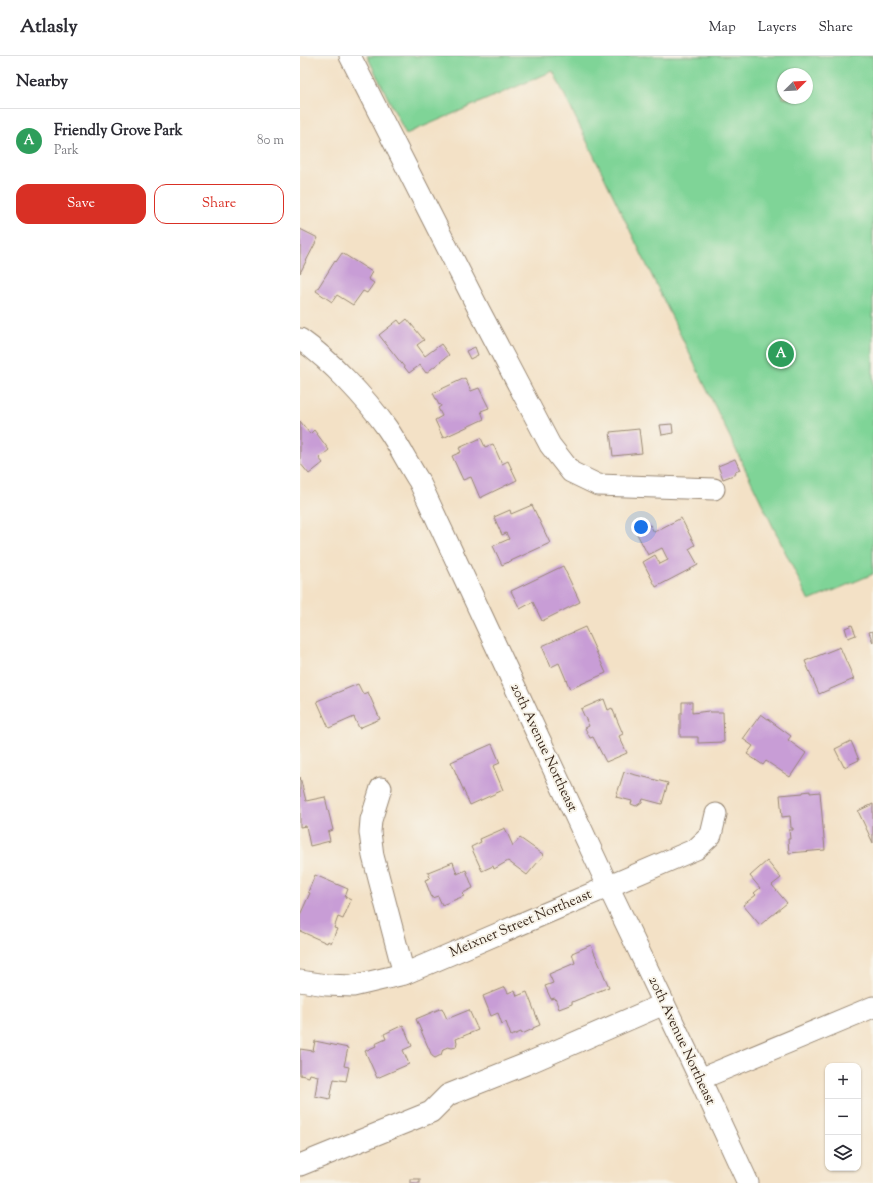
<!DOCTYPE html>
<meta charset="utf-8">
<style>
:root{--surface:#fff;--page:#f7f7f7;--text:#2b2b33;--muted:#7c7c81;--line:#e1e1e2;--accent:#d93025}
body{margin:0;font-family:"Sorts Mill Goudy",serif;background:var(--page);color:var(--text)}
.controls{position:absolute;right:12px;bottom:12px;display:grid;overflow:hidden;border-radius:8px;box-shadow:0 1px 3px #0004}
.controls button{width:36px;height:36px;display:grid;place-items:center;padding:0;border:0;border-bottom:1px solid var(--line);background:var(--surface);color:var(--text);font:20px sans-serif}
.compass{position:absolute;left:477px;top:12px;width:36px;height:36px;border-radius:50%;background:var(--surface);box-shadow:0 1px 3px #0004;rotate:66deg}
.you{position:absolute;left:341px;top:471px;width:14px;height:14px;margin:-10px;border:3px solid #fff;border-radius:50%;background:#1a73e8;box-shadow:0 0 0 6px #1a73e833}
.badge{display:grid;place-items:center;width:26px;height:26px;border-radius:50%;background:var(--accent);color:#fff;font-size:13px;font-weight:700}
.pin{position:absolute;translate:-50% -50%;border:2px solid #fff;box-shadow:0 1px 4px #0006}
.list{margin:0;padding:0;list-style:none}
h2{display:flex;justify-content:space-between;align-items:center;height:52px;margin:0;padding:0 16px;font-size:17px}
h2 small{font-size:13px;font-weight:400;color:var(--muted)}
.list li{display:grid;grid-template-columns:26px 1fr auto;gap:12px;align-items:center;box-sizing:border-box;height:64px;padding:0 16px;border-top:1px solid var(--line)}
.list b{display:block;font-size:15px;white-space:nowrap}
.list p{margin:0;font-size:13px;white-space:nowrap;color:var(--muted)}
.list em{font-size:13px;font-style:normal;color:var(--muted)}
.actions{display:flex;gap:8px;padding:12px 16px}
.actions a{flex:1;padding:9px 0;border:1px solid var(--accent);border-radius:12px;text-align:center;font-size:14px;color:var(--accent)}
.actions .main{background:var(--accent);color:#fff}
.icon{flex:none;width:22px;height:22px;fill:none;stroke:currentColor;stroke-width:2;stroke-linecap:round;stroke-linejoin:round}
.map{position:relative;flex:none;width:573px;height:1127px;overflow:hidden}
header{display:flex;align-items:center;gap:24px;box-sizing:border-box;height:56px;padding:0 20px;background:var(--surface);border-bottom:1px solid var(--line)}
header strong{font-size:19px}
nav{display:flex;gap:22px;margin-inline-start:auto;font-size:14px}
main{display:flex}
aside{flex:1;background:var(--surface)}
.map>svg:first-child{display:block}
.green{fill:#7fd497;stroke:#5d7f5a;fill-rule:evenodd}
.building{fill:#c89dd6}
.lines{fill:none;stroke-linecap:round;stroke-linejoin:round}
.minor-casing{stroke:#978672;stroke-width:23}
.minor{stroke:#fff;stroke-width:21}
.labels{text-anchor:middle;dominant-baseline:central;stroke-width:4;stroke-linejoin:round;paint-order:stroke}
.street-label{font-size:14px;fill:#3b2a1e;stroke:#f7f3e8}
</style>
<header>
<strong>Atlasly</strong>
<nav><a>Map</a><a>Layers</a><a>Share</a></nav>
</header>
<main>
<aside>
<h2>Nearby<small></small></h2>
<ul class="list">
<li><span class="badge" style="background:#2e9e5b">A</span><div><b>Friendly Grove Park</b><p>Park</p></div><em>80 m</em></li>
</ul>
<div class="actions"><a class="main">Save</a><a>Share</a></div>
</aside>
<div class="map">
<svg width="573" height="1127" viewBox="0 0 573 1127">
<rect width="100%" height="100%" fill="#f7f3e8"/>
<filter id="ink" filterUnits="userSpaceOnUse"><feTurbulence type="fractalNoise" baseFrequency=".025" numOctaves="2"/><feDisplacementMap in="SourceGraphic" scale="8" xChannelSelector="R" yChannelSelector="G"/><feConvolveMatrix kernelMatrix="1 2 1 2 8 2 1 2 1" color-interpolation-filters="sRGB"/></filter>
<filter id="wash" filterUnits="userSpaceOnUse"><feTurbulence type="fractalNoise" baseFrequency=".012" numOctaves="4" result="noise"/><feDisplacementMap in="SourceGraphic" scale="16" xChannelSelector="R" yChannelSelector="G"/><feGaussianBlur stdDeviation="0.9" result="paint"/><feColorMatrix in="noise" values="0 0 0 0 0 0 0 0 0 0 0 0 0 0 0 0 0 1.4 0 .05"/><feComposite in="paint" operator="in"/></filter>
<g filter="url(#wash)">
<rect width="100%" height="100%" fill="#f3e1c6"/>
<path class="green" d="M67,0H573V518L509,545L253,15L106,78ZM483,18H507V42H483Z"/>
<g id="blocks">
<g class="building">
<polygon points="0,173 18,182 0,217"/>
<polygon points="42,197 72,216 68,223 74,227 67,237 63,235 53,249 37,239 32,246 16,235 35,205 36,206"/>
<polygon points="107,263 124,284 117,289 125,300 141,288 149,299 126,317 120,309 109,317 79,279 98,264 101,268"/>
<polygon points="175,291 178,299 170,303 166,295"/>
<polygon points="165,322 171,335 179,332 189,352 181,355 184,363 143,382 135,364 142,360 138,352 141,350 140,348 139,349 133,337"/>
<polygon points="0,365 10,378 14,374 29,394 19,402 23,407 9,418 0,407"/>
<polygon points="372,368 373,377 362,379 360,369"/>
<polygon points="339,373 342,397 313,400 310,376"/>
<polygon points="181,382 185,391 193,388 202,408 208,405 217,424 180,442 171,421 163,424 152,400 161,396 159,392"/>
<polygon points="435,403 440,414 435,416 436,418 423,423 418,410"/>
<polygon points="232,449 250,487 202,509 193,490 209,483 206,477 202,479 194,461 210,454 211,458"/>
<polygon points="381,462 395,489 389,493 398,509 356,531 343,506 355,499 360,508 368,504 362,492 348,499 336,476 350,469 354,476"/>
<polygon points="263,510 280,546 242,565 233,546 220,553 211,535"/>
<polygon points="552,569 556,579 548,582 545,572"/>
<polygon points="285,571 306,617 270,633 259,607 251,611 242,590"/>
<polygon points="573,575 573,587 569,576"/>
<polygon points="540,591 554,623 519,638 505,605"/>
<polygon points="58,628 63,638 68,636 80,663 59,672 54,661 29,672 17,645"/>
<polygon points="304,643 308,654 312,652 323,678 319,680 327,697 306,706 293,681 290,682 285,672 289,670 281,653"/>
<polygon points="382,646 392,646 392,657 409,655 409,656 423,656 424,686 398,687 398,681 380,681 380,657 382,657"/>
<polygon points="461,658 491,680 488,684 506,697 490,721 466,705 463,709 447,698 453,690 443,683"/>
<polygon points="551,685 559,704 544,711 535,693"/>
<polygon points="192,688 200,707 193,710 203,734 170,749 151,706"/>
<polygon points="324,716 368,727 362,748 343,743 342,746 336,750 331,748 332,745 316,741"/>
<polygon points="0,721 6,745 25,741 33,774 28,776 30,785 10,790 6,770 0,771"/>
<polygon points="510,735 510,737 520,736 525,794 489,797 488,783 490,783 489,774 493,774 493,772 491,772 490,760 482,761 480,739 503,737 503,736"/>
<polygon points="573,748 573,787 558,755"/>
<polygon points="205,772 213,790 220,782 244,799 227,819 208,805 194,813 193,810 182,815 171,791 181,786 180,783"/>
<polygon points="467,805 481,822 472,829 487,847 460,869 443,849 456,839 454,837 460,832 450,820"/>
<polygon points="153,806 157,818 166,814 173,832 163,837 164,840 142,849 138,840 132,842 125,824 130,822 128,816"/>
<polygon points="15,819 48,833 45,841 51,844 43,863 38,861 34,872 37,873 31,887 28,885 27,887 0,875 0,859 10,837 8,836"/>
<polygon points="291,889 309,931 272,946 272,948 259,953 255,942 251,943 245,930 253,927 249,918 275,907 272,897"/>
<polygon points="205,931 208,937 215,934 217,940 227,936 240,969 233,972 233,973 222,978 221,976 211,980 206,966 202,968 198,957 191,960 183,940"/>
<polygon points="142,952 147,963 169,954 178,974 156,983 157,986 156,991 152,992 148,991 143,993 141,999 135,1002 132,1000 116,963"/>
<polygon points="103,969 112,990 103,994 109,1008 77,1022 65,995 76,990 75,988 86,983 84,978"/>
<polygon points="15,985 48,992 44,1010 49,1011 46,1025 34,1023 30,1043 15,1040 18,1020 10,1018 9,1021 0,1019 0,993 13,995"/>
<rect x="110" y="1123" width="10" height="4"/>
</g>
</g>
</g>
<g filter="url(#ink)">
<use href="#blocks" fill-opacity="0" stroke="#978672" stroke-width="1"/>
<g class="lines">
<defs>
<g id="minor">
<polyline points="50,0 179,254 250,389 271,416 298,429 414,433"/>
<path d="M0,283C31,305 65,341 87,372C99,389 108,408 119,425L308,830L400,1023L448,1127"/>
<polyline points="81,732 71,764 70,776 73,800 104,918"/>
<polyline points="0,925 26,929 53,930 104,918 396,793 411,779 416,758"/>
<polyline points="400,1023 573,951"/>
<polyline points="0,1109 131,1056 148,1039 226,1008 364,948"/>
</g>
</defs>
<use href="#minor" class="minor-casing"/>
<use href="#minor" class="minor"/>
</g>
</g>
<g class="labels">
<g class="street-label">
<text transform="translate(243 692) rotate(65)">20th Avenue Northeast</text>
<text transform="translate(221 868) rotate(-23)">Meixner Street Northeast</text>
<text transform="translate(381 985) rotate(65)">20th Avenue Northeast</text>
</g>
</g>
</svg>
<div class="controls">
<button>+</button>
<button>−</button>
<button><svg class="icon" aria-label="layers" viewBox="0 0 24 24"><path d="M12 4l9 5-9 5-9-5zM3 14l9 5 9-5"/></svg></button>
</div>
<svg class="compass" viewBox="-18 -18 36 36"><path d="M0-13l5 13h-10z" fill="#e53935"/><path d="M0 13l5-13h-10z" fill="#7c7c81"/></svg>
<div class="you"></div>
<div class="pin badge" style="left:481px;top:298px;background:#2e9e5b">A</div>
</div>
</main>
